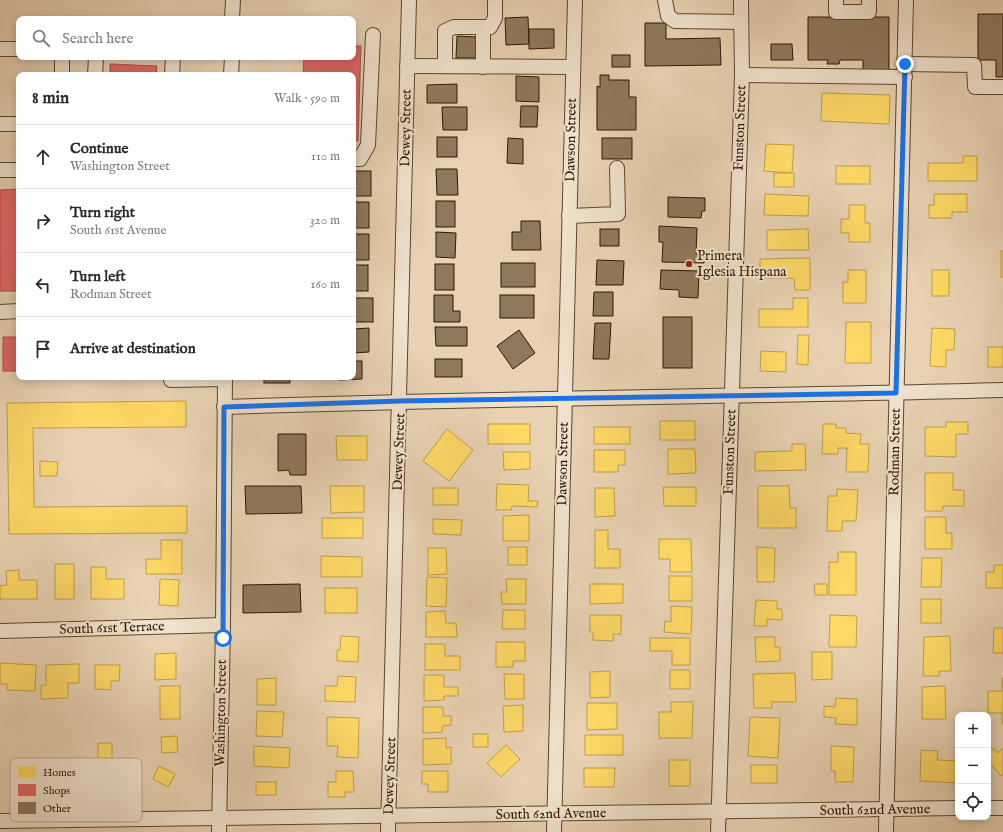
<!DOCTYPE html>
<meta charset="utf-8">
<style>
:root{--surface:#fff;--page:#f7f7f7;--text:#2b2b33;--muted:#7c7c81;--line:#e1e1e2}
body{margin:0;font-family:"IM FELL English",serif;background:var(--page);color:var(--text)}
.controls{position:absolute;right:12px;bottom:12px;display:grid;overflow:hidden;border-radius:8px;box-shadow:0 2px 10px #0003}
.controls button{width:36px;height:36px;display:grid;place-items:center;padding:0;border:0;border-bottom:1px solid var(--line);background:var(--surface);color:var(--text);font:20px sans-serif}
.stop{position:absolute;width:12px;height:12px;margin:-9px;border:3px solid #1a73e8;border-radius:50%;background:#fff}
.stop.end{background:#1a73e8;border-color:#fff;box-shadow:0 1px 4px #0008}
.list{margin:0;padding:0;list-style:none}
h2{display:flex;justify-content:space-between;align-items:center;height:52px;margin:0;padding:0 16px;font-size:17px}
h2 small{font-size:13px;font-weight:400;color:var(--muted)}
.list li{display:grid;grid-template-columns:26px 1fr auto;gap:12px;align-items:center;box-sizing:border-box;height:64px;padding:0 16px;border-top:1px solid var(--line)}
.list b{display:block;font-size:15px;white-space:nowrap}
.list p{margin:0;font-size:13px;white-space:nowrap;color:var(--muted)}
.list em{font-size:13px;font-style:normal;color:var(--muted)}
.icon{flex:none;width:22px;height:22px;fill:none;stroke:currentColor;stroke-width:2;stroke-linecap:round;stroke-linejoin:round}
.map{position:relative;flex:none;width:1003px;height:832px;overflow:hidden}
.search{position:absolute;background:var(--surface);box-shadow:0 2px 10px #0003;left:16px;top:16px;width:340px;height:44px;display:flex;align-items:center;gap:10px;box-sizing:border-box;padding:0 14px;border-radius:8px;color:var(--muted);font-size:15px}
.panel{position:absolute;background:var(--surface);box-shadow:0 2px 10px #0003;left:16px;top:72px;width:340px;height:308px;border-radius:8px}
.map>svg:first-child{display:block}
.homes{fill:#ffd966;stroke:#c09f47}
.shops{fill:#e06666;stroke:#ab4f47}
.building{fill:#8f795d;stroke:#2e1800}
.lines{fill:none;stroke-linecap:round;stroke-linejoin:round}
.minor-casing{stroke:#5c462d;stroke-width:16}
.minor{stroke:#f0e2ce;stroke-width:14}
.route{stroke:#1a73e8;stroke-width:5}
.poi-dot{fill:#8f2418;stroke:#f0e2ce;stroke-width:1.5}
.labels{text-anchor:middle;dominant-baseline:central;stroke-width:4;stroke-linejoin:round;paint-order:stroke}
.street-label{font-size:14px;fill:#2e1800;stroke:#f0e2ce}
.poi-label{font-size:14px;fill:#2e1800;stroke:#f0e2ce;text-anchor:start}
.key{fill:#f0e2ce;stroke:#b6a590;stroke-width:1}
.key-label{font-size:11px;fill:#2e1800}
</style>
<div class="map">
<svg width="1003" height="832" viewBox="0 0 1003 832">
<rect width="100%" height="100%" fill="#e8d2b3"/>
<filter id="stains"><feTurbulence type="fractalNoise" baseFrequency=".005" numOctaves="4"/><feColorMatrix values="0 0 0 0 .2 0 0 0 0 .09 0 0 0 0 .02 0 0 0 .5 -.17"/></filter>
<radialGradient id="worn" r=".72"><stop offset=".6" stop-color="#630" stop-opacity="0"/><stop offset="1" stop-color="#630" stop-opacity=".3"/></radialGradient>
<g class="homes">
<polygon points="822,93 890,95 889,124 821,121"/>
<polygon points="766,144 794,145 792,173 764,171"/>
<polygon points="963,156 977,156 977,181 928,181 928,163 963,163"/>
<rect x="836" y="166" width="34" height="18"/>
<rect x="774" y="173" width="20" height="14"/>
<polygon points="765,194 809,196 808,216 764,215"/>
<polygon points="934,194 967,194 967,212 952,212 952,218 929,218 929,205 934,205"/>
<polygon points="849,205 865,205 865,223 870,223 870,242 849,242 849,233 841,233 841,219 849,219"/>
<polygon points="808,229 809,250 767,250 767,230"/>
<rect x="1001" y="251" width="2" height="26"/>
<polygon points="810,258 810,290 795,290 794,278 760,278 760,259"/>
<polygon points="848,270 866,270 866,303 843,303 843,282 848,282"/>
<rect x="932" y="270" width="17" height="26"/>
<polygon points="793,298 808,298 808,327 759,327 759,309 793,309"/>
<polygon points="846,322 871,322 871,363 845,363"/>
<polygon points="932,328 955,329 954,350 946,350 946,367 930,366"/>
<polygon points="798,335 809,335 808,365 797,364"/>
<rect x="988" y="347" width="15" height="20"/>
<polygon points="761,351 786,352 786,372 760,371"/>
<polygon points="186,401 186,427 33,428 34,507 187,506 187,533 9,534 7,403"/>
<rect x="660" y="421" width="35" height="19"/>
<polygon points="946,422 968,422 968,434 956,434 956,457 925,456 925,427 946,427"/>
<rect x="488" y="424" width="42" height="20"/>
<polygon points="823,424 836,424 836,428 846,428 846,433 861,434 860,444 869,444 868,472 846,472 847,448 838,448 838,454 822,454"/>
<rect x="594" y="427" width="36" height="17"/>
<polygon points="447,429 473,450 449,481 423,461"/>
<polygon points="336,436 367,436 367,460 337,460"/>
<polygon points="792,444 805,444 806,470 755,471 755,452 792,451"/>
<polygon points="668,449 695,449 696,473 668,474"/>
<polygon points="594,450 625,450 625,465 618,465 618,472 594,472"/>
<polygon points="503,452 530,452 530,469 504,470"/>
<polygon points="40,461 58,462 57,476 40,476"/>
<polygon points="925,473 953,473 953,490 964,490 964,506 943,506 942,511 925,511"/>
<polygon points="497,484 529,485 528,501 538,501 537,507 512,506 511,510 496,510"/>
<polygon points="330,486 364,486 364,512 331,513"/>
<polygon points="758,486 789,486 790,508 796,508 796,528 758,528"/>
<polygon points="663,487 696,487 696,506 664,506"/>
<rect x="433" y="488" width="25" height="17"/>
<polygon points="595,488 614,488 615,516 595,517"/>
<polygon points="837,489 858,490 856,521 842,521 842,531 827,531 828,496 837,496"/>
<polygon points="529,515 529,541 503,541 503,516"/>
<polygon points="925,517 946,517 946,533 952,533 952,549 925,549"/>
<rect x="322" y="518" width="41" height="20"/>
<polygon points="433,519 462,520 461,535 433,534"/>
<polygon points="595,530 608,530 608,549 620,549 620,568 595,568"/>
<polygon points="659,539 691,539 692,572 670,572 670,559 659,559"/>
<polygon points="161,540 182,540 182,574 146,574 146,559 161,559"/>
<rect x="508" y="547" width="19" height="18"/>
<polygon points="757,547 775,548 774,582 757,582"/>
<polygon points="428,548 446,548 447,574 428,575"/>
<polygon points="838,552 856,552 856,595 829,595 829,562 838,562"/>
<polygon points="321,556 362,557 362,577 321,577"/>
<polygon points="922,558 942,558 941,587 921,587"/>
<rect x="55" y="564" width="19" height="35"/>
<polygon points="994,565 1003,565 1003,588 986,588 986,572 994,572"/>
<polygon points="91,567 106,567 106,579 124,579 124,599 91,599"/>
<polygon points="19,570 19,580 37,580 37,599 0,599 0,586 7,585 6,571"/>
<rect x="669" y="576" width="23" height="25"/>
<polygon points="427,577 447,578 446,607 426,606"/>
<polygon points="160,579 179,580 178,606 159,605"/>
<polygon points="506,579 526,579 526,604 502,604 501,592 507,592"/>
<polygon points="590,584 623,584 623,603 590,604"/>
<polygon points="814,584 827,584 827,595 815,595"/>
<rect x="325" y="588" width="32" height="25"/>
<rect x="921" y="599" width="20" height="24"/>
<polygon points="756,600 777,601 777,609 782,609 782,620 767,619 767,626 754,626"/>
<polygon points="671,606 692,607 691,634 664,632 665,621 671,622"/>
<polygon points="503,610 525,610 525,629 502,629"/>
<polygon points="445,611 446,623 456,623 457,637 426,637 426,612"/>
<polygon points="590,615 621,615 621,634 613,634 613,641 593,640 593,632 590,632"/>
<polygon points="830,615 857,616 856,647 829,647"/>
<polygon points="994,628 1003,628 1003,653 993,653"/>
<polygon points="341,636 359,637 358,662 337,661 337,650 340,650"/>
<polygon points="950,636 951,671 939,671 939,676 923,676 924,637"/>
<polygon points="755,637 775,637 775,647 780,647 780,661 756,662"/>
<polygon points="650,638 690,638 690,665 672,665 672,651 650,651"/>
<polygon points="496,642 525,642 525,661 513,661 513,667 496,667"/>
<polygon points="425,644 445,644 445,656 460,656 460,670 425,670"/>
<polygon points="812,652 832,652 832,679 812,680"/>
<polygon points="176,653 176,679 155,680 155,654"/>
<polygon points="0,663 36,665 35,691 7,690 7,684 0,684"/>
<polygon points="79,664 79,683 68,683 68,698 41,699 41,685 46,685 46,665"/>
<polygon points="95,665 120,665 119,681 111,681 111,690 95,689"/>
<rect x="670" y="670" width="20" height="19"/>
<polygon points="610,671 610,697 590,698 590,672"/>
<polygon points="795,673 796,702 771,702 772,708 754,708 753,674"/>
<polygon points="504,674 524,674 524,699 505,699"/>
<polygon points="424,675 444,675 444,687 458,687 458,696 444,696 444,700 424,701"/>
<polygon points="338,676 356,677 355,702 325,701 325,686 337,686"/>
<polygon points="276,678 276,705 257,705 257,679"/>
<polygon points="1002,678 1003,678 1003,724 1002,724 1002,713 988,713 988,691 1002,691"/>
<rect x="160" y="686" width="20" height="33"/>
<polygon points="945,686 946,719 922,719 922,687"/>
<polygon points="836,698 857,699 857,725 835,724 836,718 824,717 824,706 835,707"/>
<polygon points="671,702 693,702 692,738 659,738 659,712 671,712"/>
<polygon points="587,703 617,703 617,729 587,730"/>
<polygon points="523,705 523,731 504,732 503,706"/>
<polygon points="423,707 443,707 443,716 451,716 451,725 443,726 442,732 423,733"/>
<polygon points="257,711 284,712 282,737 256,736"/>
<polygon points="327,717 359,718 358,758 337,757 338,746 327,746"/>
<polygon points="750,717 780,718 778,758 748,756"/>
<rect x="473" y="734" width="15" height="13"/>
<rect x="585" y="735" width="38" height="20"/>
<polygon points="177,736 178,752 162,753 161,737"/>
<polygon points="446,738 446,748 451,747 451,764 423,765 423,739"/>
<polygon points="98,743 112,743 112,763 124,763 124,784 98,784"/>
<polygon points="506,745 520,759 501,777 487,763"/>
<polygon points="254,746 290,748 289,768 254,766"/>
<polygon points="831,746 854,747 853,782 835,782 835,771 831,771"/>
<polygon points="994,748 998,753 1003,748 1003,774 1001,776 988,761 988,753"/>
<polygon points="921,750 938,751 937,760 958,761 958,783 920,781"/>
<rect x="669" y="760" width="21" height="26"/>
<rect x="751" y="765" width="26" height="18"/>
<polygon points="159,766 175,774 168,787 153,779"/>
<polygon points="584,768 615,768 614,787 584,787"/>
<polygon points="336,771 353,771 354,792 345,792 345,797 328,797 328,782 336,782"/>
<polygon points="422,771 448,771 448,792 428,792 428,784 422,784"/>
<rect x="256" y="782" width="20" height="13"/>
</g>
<g class="shops">
<polygon points="353,46 361,46 358,141 353,141 353,75 303,75 304,57 353,57"/>
<polygon points="110,64 157,66 156,75 110,75"/>
<polygon points="19,189 19,291 0,291 0,190"/>
<rect x="3" y="337" width="16" height="34"/>
</g>
<g class="building">
<polygon points="978,14 1003,14 1003,77 996,77 996,60 978,60"/>
<polygon points="528,17 529,44 506,45 505,18"/>
<polygon points="808,17 889,17 889,70 863,70 863,60 840,60 839,64 827,64 828,60 808,60"/>
<polygon points="645,23 666,23 666,39 720,38 721,65 645,66"/>
<polygon points="529,29 554,29 554,48 529,49"/>
<polygon points="457,36 477,37 476,58 456,58"/>
<polygon points="771,44 792,44 793,60 771,60"/>
<rect x="612" y="55" width="18" height="12"/>
<polygon points="600,75 609,75 609,80 629,80 629,97 636,97 636,130 597,130 597,86 600,87"/>
<polygon points="516,76 539,77 539,102 516,101"/>
<polygon points="457,84 457,103 427,103 427,85"/>
<polygon points="521,106 538,106 537,127 520,127"/>
<polygon points="442,107 467,107 467,130 443,130"/>
<rect x="437" y="137" width="20" height="20"/>
<polygon points="508,138 523,139 523,164 507,163"/>
<rect x="602" y="138" width="30" height="21"/>
<polygon points="436,169 457,169 458,195 437,195"/>
<rect x="353" y="171" width="18" height="25"/>
<polygon points="668,197 705,198 705,211 702,211 701,218 668,217"/>
<rect x="436" y="201" width="19" height="26"/>
<rect x="353" y="202" width="16" height="26"/>
<polygon points="521,221 540,221 541,250 512,250 512,232 521,232"/>
<polygon points="659,226 697,228 696,254 705,254 704,263 662,262 663,242 659,242"/>
<rect x="600" y="229" width="19" height="17"/>
<polygon points="436,232 456,233 455,258 436,257"/>
<rect x="353" y="234" width="16" height="26"/>
<polygon points="597,260 624,261 623,285 596,285"/>
<rect x="501" y="263" width="34" height="24"/>
<rect x="435" y="264" width="19" height="26"/>
<rect x="353" y="265" width="15" height="26"/>
<polygon points="661,270 699,271 698,298 679,297 679,290 660,289"/>
<polygon points="594,292 613,292 613,316 593,316"/>
<polygon points="434,295 453,295 453,311 460,311 460,322 434,322"/>
<rect x="500" y="295" width="34" height="23"/>
<rect x="353" y="298" width="20" height="24"/>
<rect x="663" y="317" width="29" height="51"/>
<polygon points="595,323 611,323 609,359 593,359"/>
<polygon points="435,327 467,327 467,346 436,346"/>
<polygon points="369,328 369,352 353,353 353,329"/>
<polygon points="519,330 535,353 513,369 497,346"/>
<rect x="435" y="359" width="27" height="18"/>
<polygon points="353,361 362,361 362,379 339,380 339,377 353,377"/>
<rect x="264" y="377" width="26" height="6"/>
<polygon points="278,434 306,434 306,475 290,475 289,470 278,471"/>
<polygon points="245,486 301,486 302,513 246,514"/>
<polygon points="300,584 301,612 243,613 243,585"/>
</g>
<g class="lines">
<defs>
<g id="minor">
<polyline points="665,0 668,16 675,21 741,22"/>
<polyline points="836,0 836,12 869,12 869,0"/>
<polyline points="232,19 233,0"/>
<polyline points="0,49 19,49"/>
<polyline points="905,64 974,65 975,87 1003,87"/>
<polyline points="407,66 573,67"/>
<polyline points="445,66 445,31 454,27 490,27 495,18 495,0"/>
<polyline points="483,67 483,28"/>
<polyline points="62,75 62,57"/>
<polyline points="95,75 96,57"/>
<polyline points="172,75 173,57"/>
<polyline points="231,75 232,57"/>
<polyline points="742,75 905,77"/>
<polyline points="0,124 19,124"/>
<polyline points="353,159 360,159 368,145 373,35"/>
<polyline points="0,170 19,170"/>
<polyline points="569,216 618,214 617,168"/>
<polyline points="0,312 19,311"/>
<polyline points="171,380 225,379"/>
<path d="M224,407C483,398 743,397 1003,390"/>
<polyline points="0,631 223,625"/>
<polyline points="988,808 1003,808"/>
<polyline points="0,821 958,808"/>
<polyline points="219,832 223,625 225,377"/>
<polyline points="388,832 409,0"/>
<polyline points="554,832 575,0"/>
<polyline points="718,832 742,75 741,0"/>
<polyline points="886,832 906,0"/>
</g>
</defs>
<use href="#minor" class="minor-casing"/>
<use href="#minor" class="minor"/>
</g>
<g class="lines">
<polyline class="route" points="223,638 224,407 400,401 896,393 905,64"/>
</g>
<circle class="poi-dot" cx="689" cy="264" r="4"/>
<g class="labels">
<g class="street-label">
<text transform="translate(406 128) rotate(-89)">Dewey Street</text>
<text transform="translate(740 128) rotate(-88)">Funston Street</text>
<text transform="translate(571 140) rotate(-89)">Dawson Street</text>
<text transform="translate(399 452) rotate(-88)">Dewey Street</text>
<text transform="translate(730 452) rotate(-88)">Funston Street</text>
<text transform="translate(895 452) rotate(-89)">Rodman Street</text>
<text transform="translate(563 464) rotate(-89)">Dawson Street</text>
<text transform="translate(112 628) rotate(-2)">South 61st Terrace</text>
<text transform="translate(221 713) rotate(-89)">Washington Street</text>
<text transform="translate(390 776) rotate(-88)">Dewey Street</text>
<text transform="translate(875 810) rotate(-1)">South 62nd Avenue</text>
<text transform="translate(551 814) rotate(-1)">South 62nd Avenue</text>
</g>
<g class="poi-label">
<text x="697" y="256">Primera<tspan x="697" dy="16">Iglesia Hispana</tspan></text>
</g>
</g>
<rect x="10" y="758" width="132" height="64" rx="6" class="key"/>
<rect x="18" y="766" width="18" height="12" fill="#ffd966"/>
<rect x="18" y="784" width="18" height="12" fill="#e06666"/>
<rect x="18" y="802" width="18" height="12" fill="#8f795d"/>
<g class="key-label">
<text x="43" y="776">Homes</text>
<text x="43" y="794">Shops</text>
<text x="43" y="812">Other</text>
</g>
<rect width="100%" height="100%" filter="url(#stains)"/>
<rect width="100%" height="100%" fill="url(#worn)"/>
</svg>
<div class="controls">
<button>+</button>
<button>−</button>
<button><svg class="icon" aria-label="locate" viewBox="0 0 24 24"><circle cx="12" cy="12" r="6"/><path d="M12 2v4M12 18v4M2 12h4M18 12h4"/></svg></button>
</div>
<div class="stop" style="left:223px;top:638px"></div>
<div class="stop end" style="left:905px;top:64px"></div>
<div class="search"><svg class="icon" aria-label="search" viewBox="0 0 24 24"><circle cx="10" cy="10" r="6"/><path d="M15 15l6 6"/></svg>Search here</div>
<section class="panel">
<h2>8 min<small>Walk · 590 m</small></h2>
<ul class="list">
<li><svg class="icon" aria-label="ahead" viewBox="0 0 24 24"><path d="M12 20V5M6 11l6-6 6 6"/></svg><div><b>Continue</b><p>Washington Street</p></div><em>110 m</em></li>
<li><svg class="icon" aria-label="right" viewBox="0 0 24 24"><path d="M7 20v-9h11M14 6l5 5-5 5"/></svg><div><b>Turn right</b><p>South 61st Avenue</p></div><em>320 m</em></li>
<li><svg class="icon" aria-label="left" viewBox="0 0 24 24"><path d="M17 20v-9H6M10 6l-5 5 5 5"/></svg><div><b>Turn left</b><p>Rodman Street</p></div><em>160 m</em></li>
<li><svg class="icon" aria-label="arrive" viewBox="0 0 24 24"><path d="M6 21V4h12l-3 4 3 4H6"/></svg><div><b>Arrive at destination</b></div></li>
</ul>
</section>
</div>
